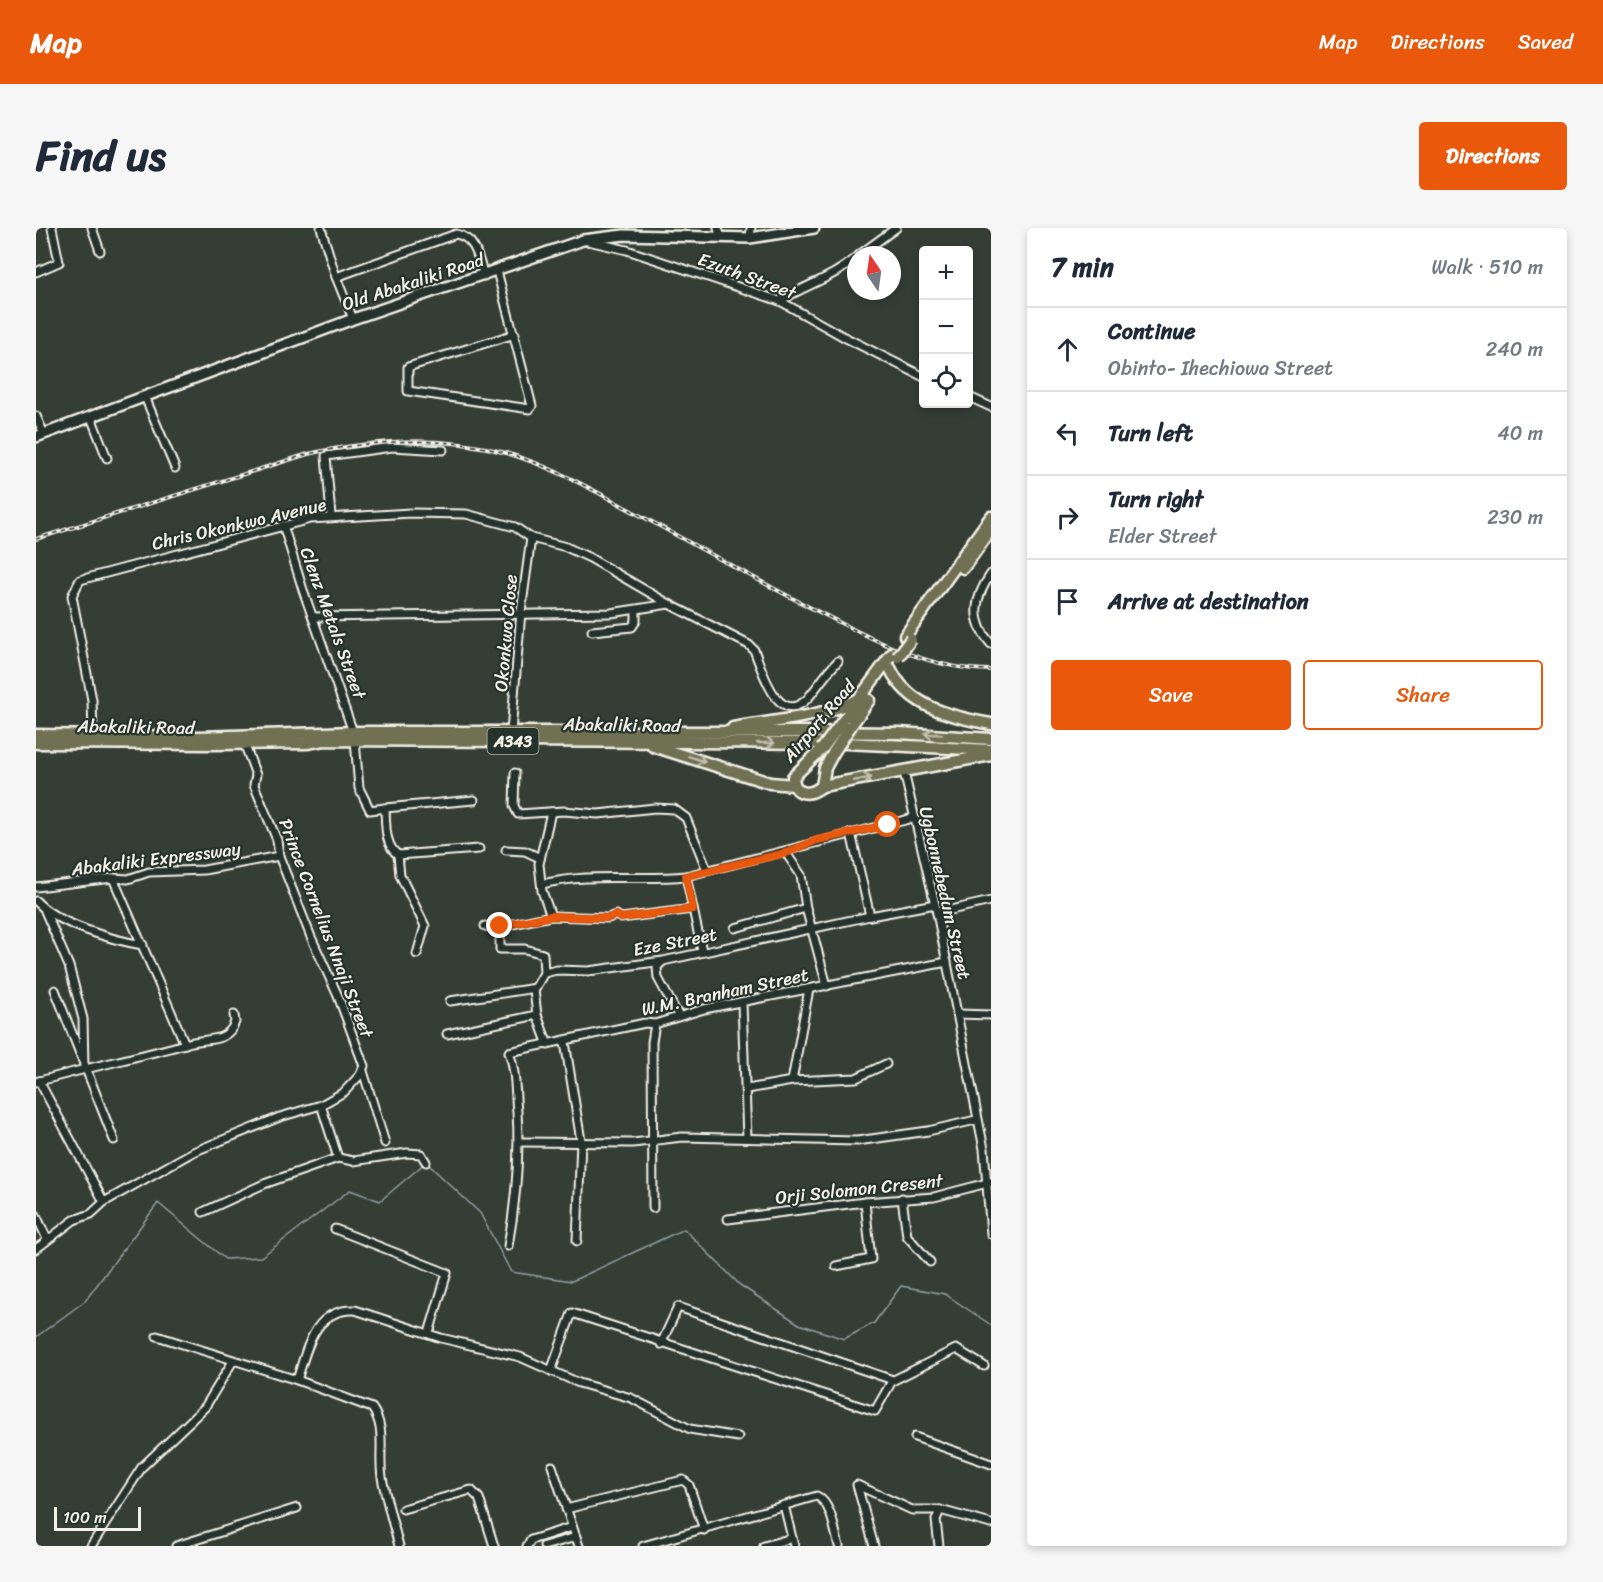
<!DOCTYPE html>
<meta charset="utf-8">
<style>
:root{--surface:#fff;--page:#f6f6f7;--text:#1f2937;--muted:#747a83;--line:#e0e1e3;--accent:#ea580c}
body{margin:0;font-family:Sriracha,sans-serif;background:var(--page);color:var(--text)}
.controls{position:absolute;right:18px;top:18px;display:grid;overflow:hidden;border-radius:6px;box-shadow:0 3px 9px #0003}
.controls button{width:54px;height:54px;display:grid;place-items:center;padding:0;border:0;border-bottom:2px solid var(--line);background:var(--surface);color:var(--text);font:30px sans-serif}
.compass{position:absolute;left:811px;top:18px;width:54px;height:54px;border-radius:50%;background:var(--surface);box-shadow:0 3px 9px #0003;rotate:347deg}
.scale{position:absolute;left:18px;bottom:15px;width:87px;box-sizing:border-box;padding-left:6px;border:3px solid #f4f1e8;border-top:0;font-size:16px;line-height:21px;white-space:nowrap;color:#f4f1e8;-webkit-text-stroke:4px #26332d;paint-order:stroke}
.stop{position:absolute;width:18px;height:18px;margin:-14px;border:4px solid #ea580c;border-radius:50%;background:#fff}
.stop.end{background:#ea580c;border-color:#fff;box-shadow:0 2px 6px #0008}
.list{margin:0;padding:0;list-style:none}
h2{display:flex;justify-content:space-between;align-items:center;height:78px;margin:0;padding:0 24px;font-size:26px}
h2 small{font-size:20px;font-weight:400;color:var(--muted)}
.list li{display:grid;grid-template-columns:39px 1fr auto;gap:18px;align-items:center;box-sizing:border-box;height:84px;padding:0 24px;border-top:2px solid var(--line)}
.list b{display:block;font-size:22px;white-space:nowrap}
.list p{margin:0;font-size:20px;white-space:nowrap;color:var(--muted)}
.list em{font-size:20px;font-style:normal;color:var(--muted)}
.actions{display:flex;gap:12px;padding:18px 24px}
.actions a{flex:1;padding:14px 0;border:2px solid var(--accent);border-radius:6px;text-align:center;font-size:21px;color:var(--accent)}
.actions .main{background:var(--accent);color:#fff}
.icon{flex:none;width:33px;height:33px;fill:none;stroke:currentColor;stroke-width:2;stroke-linecap:round;stroke-linejoin:round}
.map{position:relative;flex:none;width:955px;height:1318px;overflow:hidden;border-radius:6px}
header{display:flex;align-items:center;gap:36px;box-sizing:border-box;height:84px;padding:0 30px;background:var(--accent);color:#fff}
header strong{font-size:28px}
nav{display:flex;gap:33px;margin-inline-start:auto;font-size:21px}
.intro{display:flex;align-items:center;justify-content:space-between;box-sizing:border-box;height:144px;padding:0 36px}
h1{margin:0;font-size:42px}
.button{padding:15px 27px;border-radius:6px;background:var(--accent);color:#fff;font-size:21px;font-weight:700}
main{display:flex;gap:36px;padding:0 36px}
aside{flex:1;background:var(--surface);border-radius:6px;box-shadow:0 3px 9px #0003}
.map>svg:first-child{display:block}
.lines{fill:none;stroke-linecap:round;stroke-linejoin:round}
.stream{stroke:#91a1a3;stroke-width:1.5}
.minor-casing{stroke:#f4f1e8;stroke-width:11}
.secondary-casing{stroke:#f4f1e8;stroke-width:14}
.primary-casing{stroke:#f4f1e8;stroke-width:15}
.trunk-casing{stroke:#f4f1e8;stroke-width:15}
.minor{stroke:#26332d;stroke-width:7}
.secondary{stroke:#26332d;stroke-width:9}
.primary{stroke:#706f52;stroke-width:10}
.trunk{stroke:#706f52;stroke-width:10}
.rail-casing{stroke:#f4f1e8;stroke-width:4}
.rail{stroke:#26332d;stroke-width:1.5;stroke-dasharray:4.5;stroke-linecap:butt}
.primary-bridge-casing{stroke:#f4f1e8;stroke-width:15;stroke-linecap:butt}
.primary-bridge{stroke:#706f52;stroke-width:10}
.oneway{stroke:#bfbdac}
.route{stroke:#ea580c;stroke-width:8}
.labels{text-anchor:middle;dominant-baseline:central;stroke-width:4.5;stroke-linejoin:round;paint-order:stroke}
.shield{fill:#26332d;stroke:#b6b8b0;stroke-width:1.5}
.shield-label{font-size:16px;font-weight:bold;fill:#f4f1e8}
.street-label{font-size:18px;fill:#f4f1e8;stroke:#26332d}
</style>
<header>
<strong>Map</strong>
<nav><a>Map</a><a>Directions</a><a>Saved</a></nav>
</header>
<div class="intro"><h1>Find us</h1><a class="button">Directions</a></div>
<main>
<div class="map">
<svg width="955" height="1318" viewBox="0 0 955 1318">
<rect width="100%" height="100%" fill="#343e35"/>
<filter id="ink" filterUnits="userSpaceOnUse"><feTurbulence type="fractalNoise" baseFrequency=".0167" numOctaves="2"/><feDisplacementMap in="SourceGraphic" scale="12" xChannelSelector="R" yChannelSelector="G"/><feConvolveMatrix kernelMatrix="1 2 1 2 8 2 1 2 1" color-interpolation-filters="sRGB"/></filter>
<g filter="url(#ink)">
<g class="lines">
<g class="stream">
<polyline points="392,936 444,985 475,1044 536,1053 648,1001 704,1057 763,1096 808,1111 838,1095 865,1058 909,1066 955,1097"/>
<polyline points="0,1109 49,1073 122,975 189,1031 225,1029 314,962 344,973 389,935"/>
</g>
<defs>
<g id="minor">
<polyline points="56,0 64,23"/>
<polyline points="285,0 300,49 317,91"/>
<polyline points="682,0 685,10"/>
<polyline points="714,10 715,0"/>
<polyline points="552,13 591,22 744,73 808,109 888,149"/>
<polyline points="823,27 860,0"/>
<polyline points="461,43 496,178 494,181 372,163 372,139 479,106"/>
<polyline points="0,44 23,34 16,0"/>
<path d="M300,49L420,6C440,10 442,30 448,48"/>
<path d="M744,73C769,57 797,50 820,30"/>
<polyline points="109,169 139,240"/>
<polyline points="933,169 955,179"/>
<polyline points="0,188 8,206"/>
<polyline points="55,189 71,230"/>
<polyline points="295,288 290,228 356,219 407,222"/>
<polyline points="247,297 267,362 317,504"/>
<path d="M955,346C938,370 934,392 955,416"/>
<polyline points="278,389 575,385 633,376"/>
<polyline points="556,403 596,399 600,393 600,383"/>
<polyline points="475,504 485,384 495,310"/>
<path d="M57,506L56,472L36,368L44,352L274,291L375,285L430,286L479,299L495,310L530,319L554,330L633,376L713,417L718,422C726,441 742,501 772,470C782,458 791,444 802,433"/>
<path d="M319,512L323,560L334,582L349,580C350,595 348,617 362,627L443,621"/>
<polyline points="868,544 901,685 948,921 955,1006"/>
<polyline points="479,545 478,578 482,586 528,583 562,586 619,580 638,581 650,590 671,642"/>
<polyline points="349,580 438,572"/>
<polyline points="515,584 503,636 506,663 515,688"/>
<polyline points="470,622 489,623 504,630"/>
<polyline points="750,625 765,647 770,680 791,758"/>
<polyline points="362,627 364,647 389,698 381,726"/>
<polyline points="650,648 666,723"/>
<path d="M77,650L149,816C167,809 191,817 199,794L198,787"/>
<path d="M506,656C557,644 600,653 650,648L877,590"/>
<polyline points="0,659 77,650 92,651 113,644 168,642 243,628"/>
<path d="M0,673C21,696 76,712 107,717"/>
<polyline points="9,683 33,738 47,791 48,840"/>
<polyline points="901,685 955,673"/>
<polyline points="834,688 899,676"/>
<polyline points="449,698 458,700 515,688 572,690 580,687 585,690 657,681"/>
<polyline points="464,698 464,721 489,721 507,726 508,745 498,762 501,787 512,817"/>
<polyline points="699,700 770,680"/>
<polyline points="626,734 621,739 622,750 642,787"/>
<polyline points="508,745 521,742 552,743 627,733 834,688 815,605"/>
<polyline points="773,761 756,853 820,850 850,836"/>
<polyline points="19,762 78,912"/>
<polyline points="414,773 500,760"/>
<polyline points="706,775 711,910"/>
<polyline points="921,786 955,787"/>
<polyline points="411,806 501,787"/>
<polyline points="529,814 545,913 541,1013"/>
<polyline points="327,843 349,915"/>
<polyline points="3,853 68,974"/>
<path d="M0,854C49,840 99,830 149,816"/>
<polyline points="711,861 756,853"/>
<polyline points="285,877 302,930"/>
<polyline points="483,914 597,915 646,909 821,913 892,903 940,892"/>
<polyline points="866,970 871,1008 894,1034"/>
<polyline points="617,980 616,814 619,796"/>
<polyline points="167,984 228,956 302,930 317,933 371,925 385,926 390,934"/>
<polyline points="0,987 11,1011"/>
<polyline points="692,991 829,974 898,969 955,954"/>
<polyline points="299,1001 411,1045 393,1105"/>
<path d="M472,1018C480,973 484,929 481,884C479,863 480,843 473,824L609,795L619,796L668,781L911,734"/>
<polyline points="0,1021 38,992 55,986 68,974 157,924 244,889 285,877 308,864 324,847 328,838 302,768 275,709 243,628 241,612 218,557 220,547 208,515"/>
<polyline points="800,1038 835,1031 829,974"/>
<path d="M121,1108L261,1152L336,1180C351,1201 342,1225 346,1249C350,1272 357,1295 363,1318"/>
<polyline points="625,1116 642,1079 857,1152"/>
<polyline points="515,1143 536,1085 839,1183 856,1153 920,1121 948,1138"/>
<path d="M261,1152C271,1121 278,1080 319,1082L405,1110L484,1129L543,1155L595,1170L654,1201L702,1209"/>
<polyline points="879,1209 955,1236"/>
<polyline points="516,1238 543,1318"/>
<polyline points="748,1277 758,1318"/>
<polyline points="367,1281 435,1262 443,1270 458,1318"/>
<polyline points="530,1281 647,1252 653,1257 668,1302"/>
<polyline points="55,1318 106,1239 169,1179 197,1133"/>
<polyline points="140,1318 261,1280"/>
<polyline points="491,1318 495,1312 536,1299"/>
<polyline points="508,1318 540,1309"/>
<path d="M607,1318L781,1268C796,1276 798,1302 803,1318"/>
<polyline points="728,1318 756,1310"/>
<polyline points="838,1318 821,1257 876,1282 904,1282 955,1296"/>
<polyline points="903,1318 900,1292 904,1282"/>
</g>
<polyline id="secondary" points="0,209 317,91 547,12 588,7 714,10 778,0"/>
<g id="primary">
<polyline points="927,340 955,302"/>
<polyline points="869,408 955,289"/>
<polyline points="806,494 856,426"/>
<polyline points="816,496 833,472"/>
<path d="M786,521L757,549C758,568 774,568 786,558L789,540L797,525"/>
</g>
<g id="trunk">
<path d="M854,440C872,479 916,489 955,496"/>
<path d="M697,500C741,492 787,490 827,469"/>
<polyline points="0,507 162,509 317,504 771,504 863,505 955,511"/>
<polyline points="0,515 176,516 271,515 288,512 809,515 955,522"/>
<polyline points="617,518 734,555 758,557"/>
<polyline points="786,558 955,527"/>
</g>
</defs>
<use href="#minor" class="minor-casing"/>
<use href="#secondary" class="secondary-casing"/>
<use href="#primary" class="primary-casing"/>
<use href="#trunk" class="trunk-casing"/>
<use href="#minor" class="minor"/>
<use href="#secondary" class="secondary"/>
<use href="#primary" class="primary"/>
<use href="#trunk" class="trunk"/>
<defs>
<path id="rail" d="M0,311L272,226C336,212 406,207 470,225C519,239 564,266 609,290C669,323 728,356 789,387C839,413 896,442 955,442"/>
</defs>
<use href="#rail" class="rail-casing"/>
<use href="#rail" class="rail"/>
<defs>
<g id="primary-bridge">
<polyline points="862,429 875,411"/>
<polyline points="786,521 806,494"/>
<polyline points="797,525 816,496"/>
</g>
</defs>
<use href="#primary-bridge" class="primary-bridge-casing"/>
<use href="#primary-bridge" class="primary-bridge"/>
</g>
<defs><path id="oneway-shaft" d="M-6 0H5M1.5-3L5.5 0L1.5 3" fill="none" stroke-width="1.6" stroke-linecap="round" stroke-linejoin="round" transform="scale(1.5)"/></defs>
<g class="oneway">
<use href="#oneway-shaft" transform="translate(897 506) rotate(-177)"/>
<use href="#oneway-shaft" transform="translate(730 515)"/>
<use href="#oneway-shaft" transform="translate(661 531) rotate(19)"/>
<use href="#oneway-shaft" transform="translate(827 551) rotate(-11)"/>
</g>
</g>
<g class="lines" filter="url(#ink)">
<polyline class="route" points="464,698 515,688 572,690 580,687 585,690 657,681 650,648 750,625 781,612 852,597"/>
</g>
<g class="labels">
<rect class="shield" x="451.5" y="500" width="51" height="26" rx="4.5"/>
<g class="shield-label">
<text x="477" y="513">A343</text>
</g>
<g class="street-label">
<text transform="translate(711 48) rotate(20)">Ezuth Street</text>
<text transform="translate(377 54) rotate(-18)">Old Abakaliki Road</text>
<text transform="translate(203 296) rotate(-13)">Chris Okonkwo Avenue</text>
<text transform="translate(297 395) rotate(70)">Clenz Metals Street</text>
<text transform="translate(470 405) rotate(-85)">Okonkwo Close</text>
<text transform="translate(783 493) rotate(-50)">Airport Road</text>
<text transform="translate(586 497) rotate(1)">Abakaliki Road</text>
<text transform="translate(100 499) rotate(1)">Abakaliki Road</text>
<text transform="translate(120 631) rotate(-7)">Abakaliki Expressway</text>
<text transform="translate(909 665) rotate(77)">Ugbonnebedum Street</text>
<text transform="translate(290 700) rotate(69)">Prince Cornelius Nnaji Street</text>
<text transform="translate(639 714) rotate(-11)">Eze Street</text>
<text transform="translate(689 764) rotate(-12)">W.M. Branham Street</text>
<text transform="translate(823 961) rotate(-6)">Orji Solomon Cresent</text>
</g>
</g>
</svg>
<div class="controls">
<button>+</button>
<button>−</button>
<button><svg class="icon" aria-label="locate" viewBox="0 0 24 24"><circle cx="12" cy="12" r="6"/><path d="M12 2v4M12 18v4M2 12h4M18 12h4"/></svg></button>
</div>
<svg class="compass" viewBox="-18 -18 36 36"><path d="M0-13l5 13h-10z" fill="#e53935"/><path d="M0 13l5-13h-10z" fill="#747a83"/></svg>
<div class="scale">100 m</div>
<div class="stop" style="left:852px;top:597px"></div>
<div class="stop end" style="left:464px;top:698px"></div>
</div>
<aside>
<h2>7 min<small>Walk · 510 m</small></h2>
<ul class="list">
<li><svg class="icon" aria-label="ahead" viewBox="0 0 24 24"><path d="M12 20V5M6 11l6-6 6 6"/></svg><div><b>Continue</b><p>Obinto- Ihechiowa Street</p></div><em>240 m</em></li>
<li><svg class="icon" aria-label="left" viewBox="0 0 24 24"><path d="M17 20v-9H6M10 6l-5 5 5 5"/></svg><div><b>Turn left</b></div><em>40 m</em></li>
<li><svg class="icon" aria-label="right" viewBox="0 0 24 24"><path d="M7 20v-9h11M14 6l5 5-5 5"/></svg><div><b>Turn right</b><p>Elder Street</p></div><em>230 m</em></li>
<li><svg class="icon" aria-label="arrive" viewBox="0 0 24 24"><path d="M6 21V4h12l-3 4 3 4H6"/></svg><div><b>Arrive at destination</b></div></li>
</ul>
<div class="actions"><a class="main">Save</a><a>Share</a></div>
</aside>
</main>
